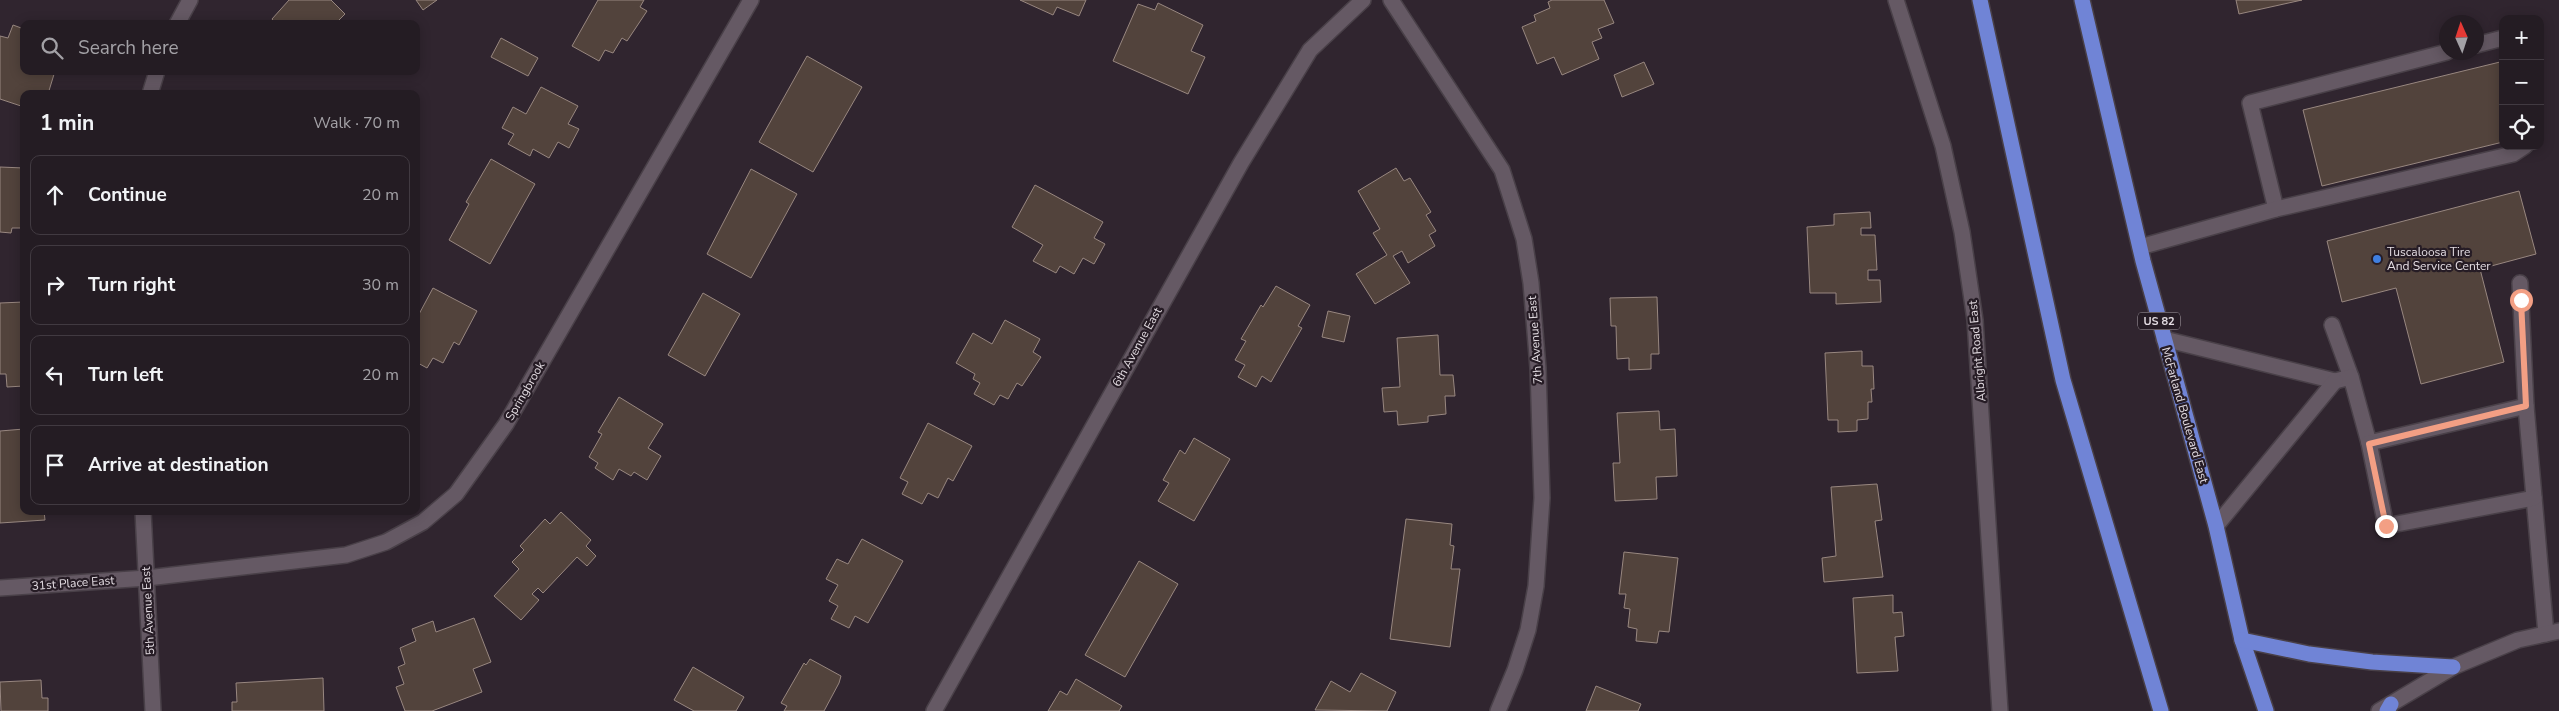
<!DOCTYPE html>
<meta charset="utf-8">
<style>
:root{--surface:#241c23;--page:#302930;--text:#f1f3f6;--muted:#a3a1a6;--line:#413a41}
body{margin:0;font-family:"Nunito Sans",sans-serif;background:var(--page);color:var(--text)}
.controls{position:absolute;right:15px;top:15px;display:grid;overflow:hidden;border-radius:10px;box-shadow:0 2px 12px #0003}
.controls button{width:45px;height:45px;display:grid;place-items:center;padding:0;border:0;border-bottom:1px solid var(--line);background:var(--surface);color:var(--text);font:25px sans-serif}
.compass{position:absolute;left:2439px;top:15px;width:45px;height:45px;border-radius:50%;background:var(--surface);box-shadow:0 2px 12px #0003;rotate:357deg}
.stop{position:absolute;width:15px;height:15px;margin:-11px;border:4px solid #f39f84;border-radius:50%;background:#fff}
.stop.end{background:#f39f84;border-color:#fff;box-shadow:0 1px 5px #0008}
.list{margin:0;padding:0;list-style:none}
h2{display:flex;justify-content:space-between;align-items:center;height:65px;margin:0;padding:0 20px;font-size:21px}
h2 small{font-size:16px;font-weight:400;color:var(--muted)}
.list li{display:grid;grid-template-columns:32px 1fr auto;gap:15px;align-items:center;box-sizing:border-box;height:80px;margin:0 10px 10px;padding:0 10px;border:1px solid var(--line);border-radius:10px}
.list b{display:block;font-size:19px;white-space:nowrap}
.list em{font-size:16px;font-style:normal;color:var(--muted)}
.icon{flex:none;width:28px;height:28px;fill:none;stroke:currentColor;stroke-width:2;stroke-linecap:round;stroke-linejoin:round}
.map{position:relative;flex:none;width:2559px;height:711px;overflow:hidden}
.search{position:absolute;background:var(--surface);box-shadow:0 2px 12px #0003;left:20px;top:20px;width:400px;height:55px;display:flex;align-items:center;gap:12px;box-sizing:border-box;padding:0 18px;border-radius:10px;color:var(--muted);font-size:19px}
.panel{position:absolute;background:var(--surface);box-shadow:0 2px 12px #0003;left:20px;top:90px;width:400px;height:425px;border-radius:10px}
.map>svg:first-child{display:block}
.building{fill:#52433c;stroke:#988780}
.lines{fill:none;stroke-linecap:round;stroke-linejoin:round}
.service-casing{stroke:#494048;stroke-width:18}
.minor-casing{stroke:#494048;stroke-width:18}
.trunk-casing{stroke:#494048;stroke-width:18}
.service{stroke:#655964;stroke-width:15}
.minor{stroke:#655964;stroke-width:15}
.trunk{stroke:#7084d6;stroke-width:15}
.route{stroke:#f39f84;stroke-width:6}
.shop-dot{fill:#3f7fe0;stroke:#261c25;stroke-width:2}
.labels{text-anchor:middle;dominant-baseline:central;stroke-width:4.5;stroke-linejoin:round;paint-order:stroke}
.shield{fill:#261c25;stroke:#aba3aa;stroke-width:1}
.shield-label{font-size:11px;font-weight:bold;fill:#e4dde3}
.poi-label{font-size:12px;fill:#e4dde3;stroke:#261c25;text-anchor:start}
.street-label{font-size:12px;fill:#e4dde3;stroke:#261c25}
</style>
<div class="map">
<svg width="2559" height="711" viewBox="0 0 2559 711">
<rect width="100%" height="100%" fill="#30252f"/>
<g class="building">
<polygon points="289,0 331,0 345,14 335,24 276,24 272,19"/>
<polygon points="416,0 437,0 423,10"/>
<polygon points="598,0 644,0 640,7 647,11 627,41 622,38 613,53 605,50 599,61 572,46"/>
<polygon points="1020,0 1086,0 1079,16 1057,7 1053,15"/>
<polygon points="1552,0 1604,0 1614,23 1598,29 1602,38 1592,42 1599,59 1562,75 1554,57 1537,64 1522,27 1536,21 1534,15 1550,8 1548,2"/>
<polygon points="2236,0 2302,0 2239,14"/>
<polygon points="1158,3 1203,25 1191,51 1205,57 1188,94 1113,61 1138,4 1155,10"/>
<polygon points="13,25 24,29 24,71 55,71 48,94 24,94 24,107 0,99 0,36 8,38"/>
<polygon points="501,38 538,58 528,76 491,57"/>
<polygon points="807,56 862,87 813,172 759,142"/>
<polygon points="1644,62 1654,84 1622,97 1614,75"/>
<polygon points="2500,62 2503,72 2503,142 2322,186 2303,110"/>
<polygon points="541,87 578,106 568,124 579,129 569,148 558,142 549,158 533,149 530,156 508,144 514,134 502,128 513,107 526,114"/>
<polygon points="491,159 535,184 490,264 449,240 469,204 466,202"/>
<polygon points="0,167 24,168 24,228 12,228 11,233 0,232"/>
<polygon points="1396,168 1404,181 1410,178 1431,212 1426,215 1436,231 1429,235 1435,246 1408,263 1402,251 1393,256 1410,283 1375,304 1356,274 1387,255 1373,233 1380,229 1358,191"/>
<polygon points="751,169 797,194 751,278 707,254"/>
<polygon points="1035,185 1103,222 1094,238 1105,244 1094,264 1083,258 1074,274 1060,266 1056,273 1033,261 1043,245 1012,227"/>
<polygon points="2519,191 2536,254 2480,269 2504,362 2421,384 2396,288 2342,302 2327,241"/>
<polygon points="1870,212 1871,228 1861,228 1861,235 1875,235 1877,270 1868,270 1868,280 1880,280 1881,302 1836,304 1836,293 1810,293 1807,227 1834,225 1834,214"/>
<polygon points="1276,286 1310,305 1298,326 1302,328 1271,382 1262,376 1256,387 1238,377 1245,365 1235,360 1246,341 1241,339 1261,305 1263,307"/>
<polygon points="433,288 477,311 459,345 454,342 443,363 433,358 427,368 416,362 416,315 418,316"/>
<polygon points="703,293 740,314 705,376 668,355"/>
<polygon points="1657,297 1659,354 1651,354 1651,369 1629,370 1629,358 1617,359 1616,326 1611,326 1610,298"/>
<polygon points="24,302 24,386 7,387 6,374 0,374 0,303"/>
<polygon points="1328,311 1350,316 1344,342 1322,337"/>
<polygon points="1005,320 1040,339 1033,352 1041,357 1022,386 1017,383 1008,399 1000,395 994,405 974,394 980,383 973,379 975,374 956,363 973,333 992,344"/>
<polygon points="1438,335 1440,375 1453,375 1455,396 1445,396 1446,414 1428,416 1428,422 1398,425 1397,411 1384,412 1382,388 1400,387 1397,338"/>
<polygon points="1862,351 1862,366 1873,366 1874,389 1871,389 1872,402 1868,402 1868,419 1857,420 1857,431 1838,432 1838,420 1828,420 1825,353"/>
<polygon points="619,397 663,424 648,448 661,456 647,480 634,472 631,476 619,469 613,480 595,468 598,463 589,457 602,434 598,432"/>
<polygon points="1659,411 1660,430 1675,429 1677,476 1656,477 1657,499 1615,501 1613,463 1620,463 1617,413"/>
<polygon points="928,423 972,446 953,481 948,478 938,498 928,493 922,504 902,494 908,482 900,478"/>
<polygon points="24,429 24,511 44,511 45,520 0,523 0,431"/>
<polygon points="1194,438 1230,459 1194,521 1158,501 1169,483 1163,480 1180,450 1185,454"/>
<polygon points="1877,484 1882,520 1875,521 1883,577 1824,582 1822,558 1836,556 1831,487"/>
<polygon points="561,512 591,540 586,546 596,556 587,566 577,557 543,593 538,588 532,594 539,600 521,620 494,596 519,569 512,562 524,550 520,546 545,519 550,524"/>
<polygon points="1406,519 1452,524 1450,545 1454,546 1451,569 1460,569 1450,647 1390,639"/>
<polygon points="862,539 903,561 868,623 855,616 849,628 831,619 838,606 829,601 838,585 826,579 837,559 848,564"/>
<polygon points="1624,552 1678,558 1669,632 1659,631 1657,643 1636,641 1637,629 1628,627 1630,609 1624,608 1626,594 1619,594"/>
<polygon points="1139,561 1178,584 1125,677 1085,655"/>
<polygon points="1893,595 1893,613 1902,612 1904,636 1895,637 1898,671 1857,673 1853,598"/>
<polygon points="474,618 491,662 473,669 482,692 432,711 405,711 396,687 404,684 398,667 405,664 400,648 416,641 412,629 433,621 436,632"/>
<polygon points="810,659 841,676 839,683 824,711 784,711 787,706 781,703 804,663 806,665"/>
<polygon points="693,667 744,697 736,711 694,711 674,700"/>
<polygon points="1361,673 1396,692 1387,711 1315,710 1331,681 1350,692"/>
<polygon points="323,678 324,711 232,711 232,702 237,702 236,683"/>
<polygon points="1076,679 1122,706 1119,711 1048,711 1060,691 1067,695"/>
<polygon points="41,680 42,698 48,698 48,711 1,711 0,682"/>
<polygon points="1596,686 1641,704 1638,711 1586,711"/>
</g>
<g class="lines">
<defs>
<g id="service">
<polyline points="2476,45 2503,38"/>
<polyline points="2276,209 2250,103 2447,52"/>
<polyline points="2140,247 2276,209 2513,154 2525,146"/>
<polyline points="2520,283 2526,406"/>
<polyline points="2332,325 2351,377"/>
<polyline points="2164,339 2335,381 2351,377 2369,443 2526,406 2546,634"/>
<polyline points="2369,443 2386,526 2534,498"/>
<polyline points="2216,526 2335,381"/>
</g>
<g id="minor">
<polyline points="1391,0 1502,170 1524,239 1531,283 1538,368 1542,498 1536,586 1528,630 1515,670 1498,711"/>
<polyline points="1896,0 1943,146 1962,232 1975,320 2000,711"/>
<polyline points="177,24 190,0"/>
<polyline points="150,94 157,71"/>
<polyline points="143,511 153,711"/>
<polyline points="0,588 147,578 346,555 386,542 423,522 456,494 506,424 751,0"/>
<polyline points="934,711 1241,163 1310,50 1363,0"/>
<polyline points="2379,711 2453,667 2518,640 2559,631"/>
</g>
<g id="trunk">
<polyline points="1980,0 2063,380 2161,711"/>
<polyline points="2082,0 2143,261 2216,526 2242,640 2266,711"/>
<polyline points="2242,640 2309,654 2372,662 2453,667"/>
<polyline points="2387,711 2391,704"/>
</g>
</defs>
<use href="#service" class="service-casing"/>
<use href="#minor" class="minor-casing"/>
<use href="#trunk" class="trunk-casing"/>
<use href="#service" class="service"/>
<use href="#minor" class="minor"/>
<use href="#trunk" class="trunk"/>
</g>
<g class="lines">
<polyline class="route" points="2386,526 2369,444 2526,406 2521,300"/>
</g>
<circle class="shop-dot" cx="2377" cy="259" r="5"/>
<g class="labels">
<rect class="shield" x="2138" y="312.5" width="42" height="17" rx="4"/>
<g class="shield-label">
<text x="2159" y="321">US 82</text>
</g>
<g class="poi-label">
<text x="2387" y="252">Tuscaloosa Tire<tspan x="2387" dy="14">And Service Center</tspan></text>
</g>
<g class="street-label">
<text transform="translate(1535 340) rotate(-94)">7th Avenue East</text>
<text transform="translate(1137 347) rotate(-61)">6th Avenue East</text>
<text transform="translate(1977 351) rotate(-95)">Albright Road East</text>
<text transform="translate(525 391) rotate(-60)">Springbrook</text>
<text transform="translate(2185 415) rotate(74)">McFarland Boulevard East</text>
<text transform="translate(73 583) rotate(-4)">31st Place East</text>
<text transform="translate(148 611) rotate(-93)">5th Avenue East</text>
</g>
</g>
</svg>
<div class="controls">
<button>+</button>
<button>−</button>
<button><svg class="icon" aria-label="locate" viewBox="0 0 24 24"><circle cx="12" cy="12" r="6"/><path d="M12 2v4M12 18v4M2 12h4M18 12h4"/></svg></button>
</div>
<svg class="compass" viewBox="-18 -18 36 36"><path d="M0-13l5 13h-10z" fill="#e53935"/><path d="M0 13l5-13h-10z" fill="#a3a1a6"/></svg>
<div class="stop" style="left:2521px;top:300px"></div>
<div class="stop end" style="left:2386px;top:526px"></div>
<div class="search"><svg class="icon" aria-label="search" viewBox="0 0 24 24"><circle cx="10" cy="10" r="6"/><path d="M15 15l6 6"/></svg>Search here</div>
<section class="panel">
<h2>1 min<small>Walk · 70 m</small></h2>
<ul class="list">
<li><svg class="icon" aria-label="ahead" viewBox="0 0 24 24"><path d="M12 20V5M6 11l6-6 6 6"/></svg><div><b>Continue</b></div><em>20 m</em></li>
<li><svg class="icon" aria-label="right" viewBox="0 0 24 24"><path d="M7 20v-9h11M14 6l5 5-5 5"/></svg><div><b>Turn right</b></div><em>30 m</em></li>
<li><svg class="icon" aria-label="left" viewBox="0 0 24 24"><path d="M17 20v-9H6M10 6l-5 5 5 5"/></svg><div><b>Turn left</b></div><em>20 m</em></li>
<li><svg class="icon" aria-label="arrive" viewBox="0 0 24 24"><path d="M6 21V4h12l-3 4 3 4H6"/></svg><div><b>Arrive at destination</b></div></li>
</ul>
</section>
</div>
